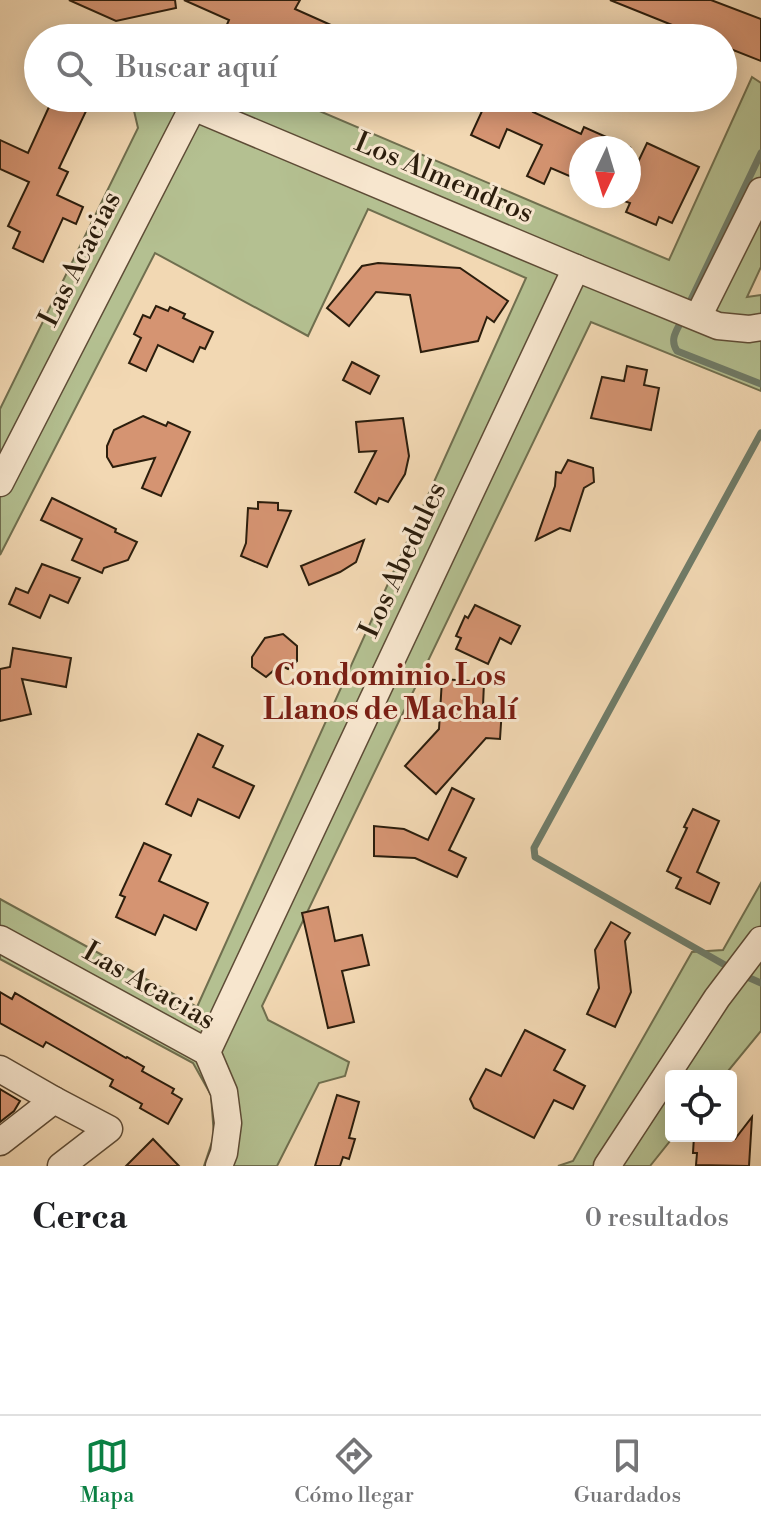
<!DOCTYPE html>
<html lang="es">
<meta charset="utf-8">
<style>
:root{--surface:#fff;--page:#f6f6f6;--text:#202124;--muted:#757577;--line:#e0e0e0;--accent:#0b8043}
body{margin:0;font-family:"Libre Bodoni",serif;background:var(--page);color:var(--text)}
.controls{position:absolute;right:24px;bottom:24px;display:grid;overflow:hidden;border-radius:8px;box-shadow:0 4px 20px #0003}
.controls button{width:72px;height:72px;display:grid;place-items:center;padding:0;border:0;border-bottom:2px solid var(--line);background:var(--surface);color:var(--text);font:40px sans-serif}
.compass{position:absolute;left:569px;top:136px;width:72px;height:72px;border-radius:50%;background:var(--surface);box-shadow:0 4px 20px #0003;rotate:184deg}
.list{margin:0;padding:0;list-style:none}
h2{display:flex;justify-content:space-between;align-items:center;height:104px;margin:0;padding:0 32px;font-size:34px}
h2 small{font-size:26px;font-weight:400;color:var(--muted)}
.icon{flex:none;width:44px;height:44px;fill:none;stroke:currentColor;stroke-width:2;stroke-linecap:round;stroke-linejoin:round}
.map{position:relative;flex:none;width:761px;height:1166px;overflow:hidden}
.search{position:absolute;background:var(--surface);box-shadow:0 4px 20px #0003;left:24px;right:24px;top:24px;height:88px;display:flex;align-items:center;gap:20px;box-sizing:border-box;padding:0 28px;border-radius:44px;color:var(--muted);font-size:30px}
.sheet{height:248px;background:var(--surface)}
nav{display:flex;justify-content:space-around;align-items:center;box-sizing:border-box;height:112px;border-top:2px solid var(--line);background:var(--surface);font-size:22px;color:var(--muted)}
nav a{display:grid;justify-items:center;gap:4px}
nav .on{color:var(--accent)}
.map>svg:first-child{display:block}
.green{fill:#b4c091;stroke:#706f4f;stroke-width:2}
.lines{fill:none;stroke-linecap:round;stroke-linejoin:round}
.stream{stroke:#6f7c69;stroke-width:7}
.building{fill:#d59472;stroke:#2c1e0d;stroke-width:2}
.street-casing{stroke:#5e4c36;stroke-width:29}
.street{stroke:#f7e6ce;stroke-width:26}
.labels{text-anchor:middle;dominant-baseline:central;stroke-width:6;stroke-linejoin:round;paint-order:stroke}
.street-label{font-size:28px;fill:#2c1e0d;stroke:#f7e6ce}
.neighbourhood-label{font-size:30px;font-weight:bold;fill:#7a1f14;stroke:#f7e6ce}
</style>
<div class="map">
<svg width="761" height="1166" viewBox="0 0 761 1166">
<rect width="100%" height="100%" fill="#f2d8b3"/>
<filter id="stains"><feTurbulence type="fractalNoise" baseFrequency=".0025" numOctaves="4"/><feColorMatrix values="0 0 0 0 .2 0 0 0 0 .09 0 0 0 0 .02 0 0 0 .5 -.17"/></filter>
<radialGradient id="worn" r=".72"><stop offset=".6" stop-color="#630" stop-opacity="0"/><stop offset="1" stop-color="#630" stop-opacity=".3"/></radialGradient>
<g class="green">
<polygon points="752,77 761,83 761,267 747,297 761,295 761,391 591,322 262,1006 268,1020 349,1062 345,1076 319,1083 277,1166 204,1166 214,1136 211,1095 193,1063 0,959 0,899 197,1007 526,278 368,209 308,336 155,253 0,555 0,409 138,128 131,98 289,98 669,260"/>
<polygon points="761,883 761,1031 724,1076 671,1076 671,1136 674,1136 650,1166 558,1166 573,1161 692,952 723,950"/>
</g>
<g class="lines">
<g class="stream">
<polyline points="688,306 761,153"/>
<path d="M683,318C677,330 669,339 677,351L761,384"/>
<polyline points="732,969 535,857 534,848 761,433"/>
<polyline points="743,975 761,983"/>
</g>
</g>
<g class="building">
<polygon points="69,0 175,0 176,8 116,21"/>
<polygon points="184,0 300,0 295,9 360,38 221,38 229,20"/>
<polygon points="610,0 711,0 761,19 761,61 723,46 723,38 697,38 697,35"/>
<polygon points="53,98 64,98 87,109 59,168 68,172 57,195 83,207 76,224 63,218 43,262 13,248 20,232 8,226 29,182 0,169 0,140 28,153"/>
<polygon points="488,98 540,98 533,112 581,134 584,127 631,148 581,148 581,181 551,168 544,184 527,176 542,145 507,129 499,148 471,135"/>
<polygon points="647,143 699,167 672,223 659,217 656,225 626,212 630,203 624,201 626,196 629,196 629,189 633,181 630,179"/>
<polygon points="378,263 460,268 508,301 494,322 487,317 478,341 421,352 410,295 376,292 349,326 327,308 362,266"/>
<polygon points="156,306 168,311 170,307 185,314 183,318 213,332 205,349 200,347 193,362 158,345 146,371 129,363 141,338 134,334 143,315 150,318"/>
<polygon points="352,362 379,376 370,394 343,380"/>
<polygon points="627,366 647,370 644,385 659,388 651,430 591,418 602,377 624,381"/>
<polygon points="143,416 166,426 168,422 190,432 161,496 142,488 155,458 113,467 107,457 107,446 114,430"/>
<polygon points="403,418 409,456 405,474 388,502 379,498 376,504 355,492 376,451 359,452 356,422"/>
<polygon points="568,460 593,468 594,482 584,488 570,531 560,528 536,540 555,486 556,472 561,473"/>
<polygon points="52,498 116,529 115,532 137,542 128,560 104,568 102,573 72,560 82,539 41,520"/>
<polygon points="258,502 278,503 278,510 291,511 267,567 241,556 246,543 248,508 258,509"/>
<polygon points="364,540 356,562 340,572 309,585 301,566"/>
<polygon points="42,564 80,578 68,603 50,595 40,618 9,604 16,588 28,593"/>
<polygon points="475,605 520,626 511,644 500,638 488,664 456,649 461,638 456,636 465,616 468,618"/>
<polygon points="283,634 297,646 297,661 288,669 280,665 266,677 252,667 252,657 265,638"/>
<polygon points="13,648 71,658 66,687 22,679 31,714 0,721 0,669 10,667"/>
<polygon points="442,679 484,682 483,706 502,708 500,739 486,738 436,794 405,766 439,729"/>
<polygon points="198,734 223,746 213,767 254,786 239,818 198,799 191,816 166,804"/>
<polygon points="452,788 474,799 449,850 466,858 457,877 415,858 374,856 374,826 404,829 428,840"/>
<polygon points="693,809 719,821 697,872 719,883 710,904 676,888 681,878 667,871 687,828 684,827"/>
<polygon points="144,843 171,855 159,881 208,903 196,930 164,915 155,935 116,917 125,897 120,895"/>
<polygon points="328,907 335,941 362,935 369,965 342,971 354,1022 328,1028 302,913"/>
<polygon points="611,922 630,933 625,941 631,992 615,1027 587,1014 599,988 595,950"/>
<polygon points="0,992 12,999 15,993 126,1058 127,1057 144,1067 142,1071 174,1089 172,1093 182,1099 168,1124 140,1108 142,1104 110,1086 113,1080 46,1042 43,1047 0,1023"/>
<polygon points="525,1030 565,1050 554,1070 585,1086 573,1109 554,1100 534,1138 474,1108 470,1099 486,1069 501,1076"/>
<polygon points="0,1089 20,1101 14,1111 0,1122"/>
<polygon points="337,1095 359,1102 349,1138 355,1139 349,1159 343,1157 340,1166 315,1166"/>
<polygon points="752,1117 749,1166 696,1165 697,1153 693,1153 694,1136 735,1139"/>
<polygon points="153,1139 179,1166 126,1166"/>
</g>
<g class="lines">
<defs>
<g id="street">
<polyline points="698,317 761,191"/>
<polyline points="0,483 193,107 576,268 718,326 749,329 761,327"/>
<polyline points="0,939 207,1052 224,1092 228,1123 224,1153 219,1166"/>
<polyline points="207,1052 576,268"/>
<polyline points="0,1069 54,1100"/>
<polyline points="0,1142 54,1100 109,1129 61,1166"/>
<polyline points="607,1166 717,998 761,940"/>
</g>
</defs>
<use href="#street" class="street-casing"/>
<use href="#street" class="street"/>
</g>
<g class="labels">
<g class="street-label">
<text transform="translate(444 178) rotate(23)">Los Almendros</text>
<text transform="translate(80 259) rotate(-63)">Las Acacias</text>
<text transform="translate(403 560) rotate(-65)">Los Abedules</text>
<text transform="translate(149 986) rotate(30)">Las Acacias</text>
</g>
<g class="neighbourhood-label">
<text x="390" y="676">Condominio Los<tspan x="390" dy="34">Llanos de Machalí</tspan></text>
</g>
</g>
<rect width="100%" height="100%" filter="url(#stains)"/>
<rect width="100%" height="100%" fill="url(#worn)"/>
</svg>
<div class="controls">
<button><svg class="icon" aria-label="locate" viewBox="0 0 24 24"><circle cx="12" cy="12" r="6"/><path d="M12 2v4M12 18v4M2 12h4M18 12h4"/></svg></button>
</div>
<svg class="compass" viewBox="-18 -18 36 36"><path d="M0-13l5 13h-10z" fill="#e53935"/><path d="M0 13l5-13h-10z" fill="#757577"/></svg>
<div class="search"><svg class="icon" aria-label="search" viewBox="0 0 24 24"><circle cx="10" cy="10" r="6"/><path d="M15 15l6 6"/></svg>Buscar aquí</div>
</div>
<section class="sheet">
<h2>Cerca<small>0 resultados</small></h2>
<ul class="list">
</ul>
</section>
<nav>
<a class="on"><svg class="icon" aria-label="map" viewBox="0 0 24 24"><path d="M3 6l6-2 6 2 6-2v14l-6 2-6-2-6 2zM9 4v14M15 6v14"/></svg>Mapa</a>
<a><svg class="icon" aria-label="directions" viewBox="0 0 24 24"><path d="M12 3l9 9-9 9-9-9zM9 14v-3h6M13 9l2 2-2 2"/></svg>Cómo llegar</a>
<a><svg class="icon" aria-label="saved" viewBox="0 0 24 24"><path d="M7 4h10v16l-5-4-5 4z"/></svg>Guardados</a>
</nav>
